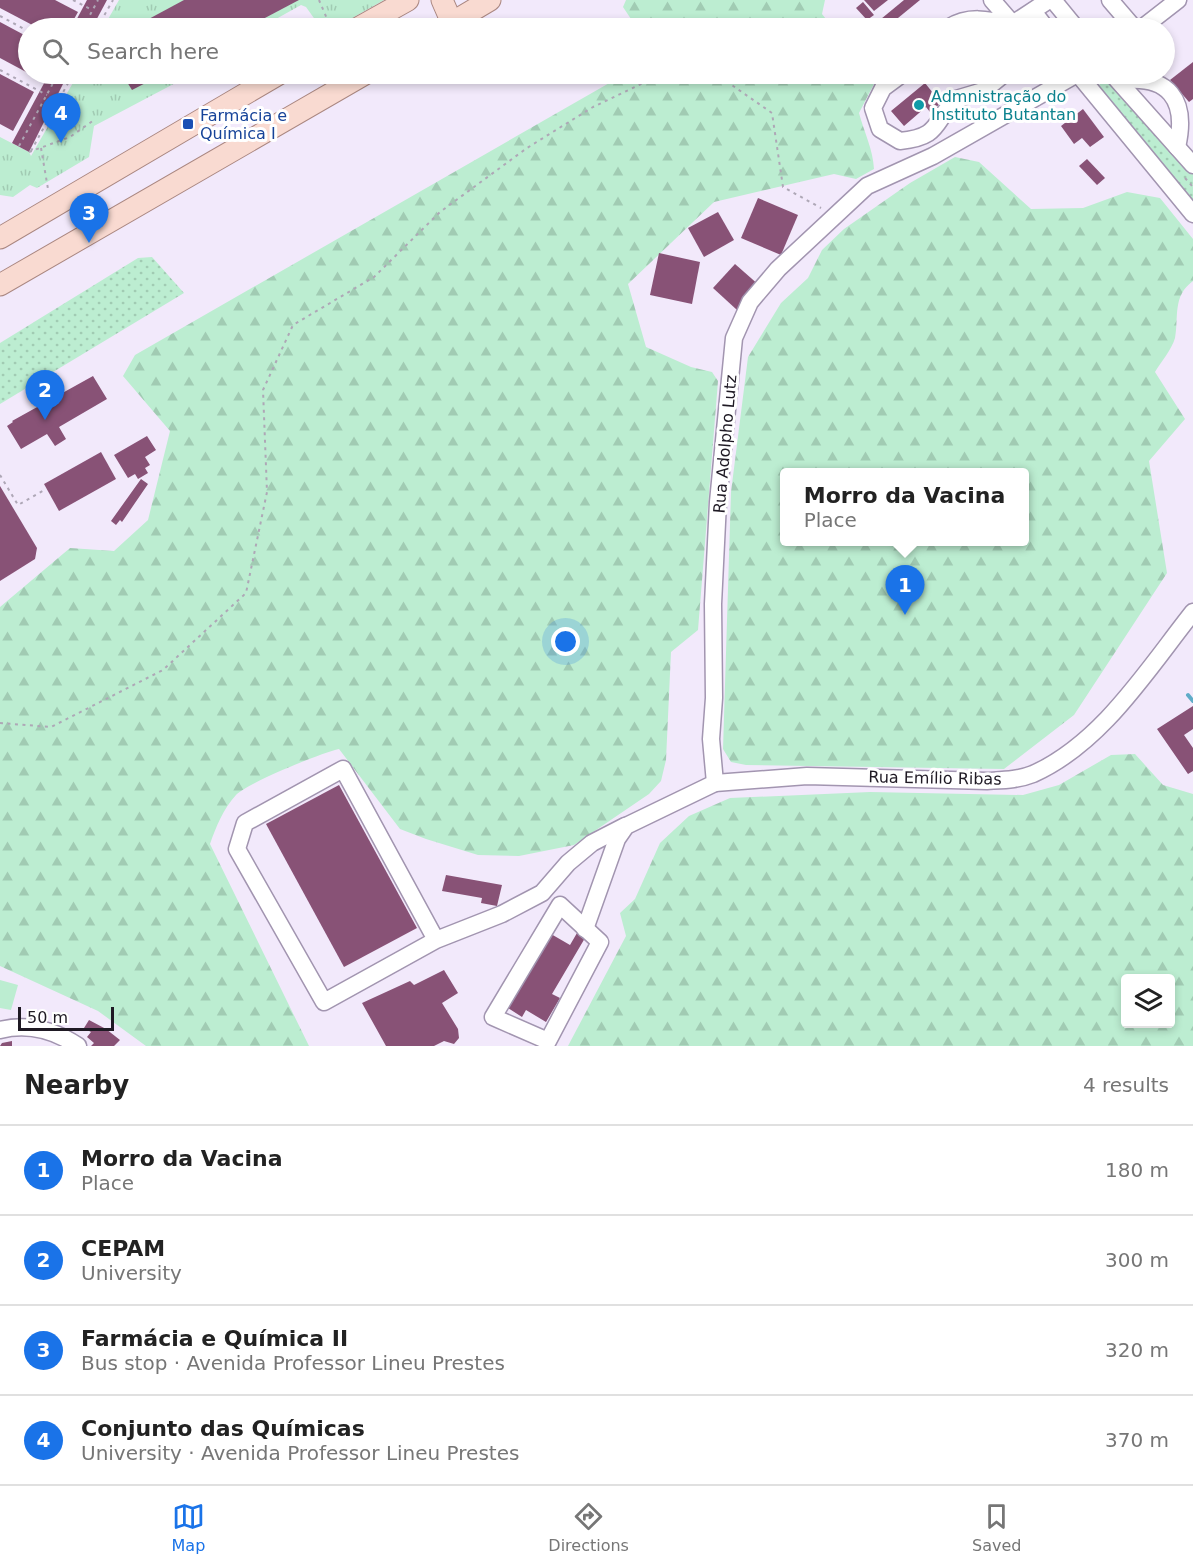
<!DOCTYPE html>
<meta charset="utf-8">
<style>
:root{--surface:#fff;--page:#f2f2f2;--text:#222;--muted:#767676;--line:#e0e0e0;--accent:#1a73e8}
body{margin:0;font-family:"DejaVu Sans",sans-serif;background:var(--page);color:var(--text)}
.controls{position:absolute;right:18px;bottom:18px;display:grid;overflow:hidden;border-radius:6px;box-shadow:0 3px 9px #0003}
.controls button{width:54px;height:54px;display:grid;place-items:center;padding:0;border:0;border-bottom:2px solid var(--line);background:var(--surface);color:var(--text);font:30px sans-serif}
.scale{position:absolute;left:18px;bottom:15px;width:96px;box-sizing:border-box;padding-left:6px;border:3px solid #1f1a24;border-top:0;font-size:16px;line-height:21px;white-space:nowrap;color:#1f1a24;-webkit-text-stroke:4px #fff;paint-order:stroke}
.you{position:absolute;left:566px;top:642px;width:21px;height:21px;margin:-15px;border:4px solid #fff;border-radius:50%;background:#1a73e8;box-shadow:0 0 0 9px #1a73e833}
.badge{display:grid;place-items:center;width:39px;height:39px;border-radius:50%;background:var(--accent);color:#fff;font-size:20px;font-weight:700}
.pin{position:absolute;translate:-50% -50px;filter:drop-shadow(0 2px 3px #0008)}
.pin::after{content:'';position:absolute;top:32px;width:21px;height:18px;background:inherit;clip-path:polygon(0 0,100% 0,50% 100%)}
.popup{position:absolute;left:780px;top:468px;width:249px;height:78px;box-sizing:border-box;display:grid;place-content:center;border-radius:6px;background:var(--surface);filter:drop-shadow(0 2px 4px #0005);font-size:20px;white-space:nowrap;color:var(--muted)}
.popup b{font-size:22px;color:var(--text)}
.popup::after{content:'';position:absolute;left:50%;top:100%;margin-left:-12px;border:12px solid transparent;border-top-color:var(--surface)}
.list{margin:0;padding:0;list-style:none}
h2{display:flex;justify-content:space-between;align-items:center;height:78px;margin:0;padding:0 24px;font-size:26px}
h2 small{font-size:20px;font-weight:400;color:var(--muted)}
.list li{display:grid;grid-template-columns:39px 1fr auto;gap:18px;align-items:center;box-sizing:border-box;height:90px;padding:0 24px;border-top:2px solid var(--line)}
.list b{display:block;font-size:22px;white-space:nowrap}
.list p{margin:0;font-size:20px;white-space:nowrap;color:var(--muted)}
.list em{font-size:20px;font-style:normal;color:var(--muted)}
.icon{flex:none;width:33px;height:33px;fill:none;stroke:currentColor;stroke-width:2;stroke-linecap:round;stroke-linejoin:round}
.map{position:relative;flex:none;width:1193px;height:1046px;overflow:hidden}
.search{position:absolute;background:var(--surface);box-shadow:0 3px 9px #0003;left:18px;right:18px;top:18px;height:66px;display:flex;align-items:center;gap:15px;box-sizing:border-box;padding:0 21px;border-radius:33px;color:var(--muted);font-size:22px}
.sheet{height:438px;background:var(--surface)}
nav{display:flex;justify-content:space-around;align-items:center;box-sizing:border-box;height:84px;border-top:2px solid var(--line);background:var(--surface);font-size:16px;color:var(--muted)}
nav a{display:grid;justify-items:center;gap:3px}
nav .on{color:var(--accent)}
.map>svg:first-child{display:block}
.grass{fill:url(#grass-dots)}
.forest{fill:url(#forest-firs);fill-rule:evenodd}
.park{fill:url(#park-tufts)}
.pitch{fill:#bcedd1}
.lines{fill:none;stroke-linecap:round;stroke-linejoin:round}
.stream{stroke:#5facc8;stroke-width:4}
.building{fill:#885276}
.minor-casing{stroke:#a295b0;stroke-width:19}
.major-casing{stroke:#aa8781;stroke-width:23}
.path{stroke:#aea7b6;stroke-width:2;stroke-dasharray:3 4.5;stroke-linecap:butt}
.minor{stroke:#fff;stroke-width:16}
.major{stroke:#f9dad1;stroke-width:21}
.culture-dot{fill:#0f9aa8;stroke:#fff;stroke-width:2}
.transit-dot{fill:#1a4fb4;stroke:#fff;stroke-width:2}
.labels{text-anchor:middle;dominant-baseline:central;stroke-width:6;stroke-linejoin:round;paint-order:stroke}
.culture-label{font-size:16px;fill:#0d838f;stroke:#fff;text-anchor:start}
.transit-label{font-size:16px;fill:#164399;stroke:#fff;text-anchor:start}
.street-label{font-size:16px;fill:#1f1a24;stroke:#fff}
</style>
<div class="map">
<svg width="1193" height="1046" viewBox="0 0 1193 1046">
<defs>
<pattern id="grass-dots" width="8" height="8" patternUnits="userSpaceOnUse" patternTransform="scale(1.5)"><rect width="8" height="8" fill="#bcedd1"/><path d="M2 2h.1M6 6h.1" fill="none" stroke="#a1cbb3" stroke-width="1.8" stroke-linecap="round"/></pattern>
<pattern id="forest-firs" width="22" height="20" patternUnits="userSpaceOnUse" patternTransform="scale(1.5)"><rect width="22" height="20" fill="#bcedd1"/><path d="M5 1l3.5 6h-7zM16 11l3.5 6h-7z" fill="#a1cbb3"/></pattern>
<pattern id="park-tufts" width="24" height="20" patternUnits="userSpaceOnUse" patternTransform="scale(1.5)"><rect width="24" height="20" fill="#bcedd1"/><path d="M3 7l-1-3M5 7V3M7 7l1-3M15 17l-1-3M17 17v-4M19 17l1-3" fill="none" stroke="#a1cbb3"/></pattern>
</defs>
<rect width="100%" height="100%" fill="#f2e9fb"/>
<g class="grass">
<polygon points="1109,78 1193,172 1193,205 1096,87"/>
<polygon points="152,257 184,293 0,404 0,343 138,258"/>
</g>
<g class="forest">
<polygon points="626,0 825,0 822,14 833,28 637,28 623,7"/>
<path d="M625,74H886L874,84L859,113C864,132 873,149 874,169L856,179L834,174L714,202L628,284L646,347L691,367L712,372L718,381L698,630L671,652L666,760L661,781L649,794L574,845L519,856L478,855L426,839L400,829L339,749C321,753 247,783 236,795C223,809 216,827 210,844L309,1046H146L98,1011L0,966V607L70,548L114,551L148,520L170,431L123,376L135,355Z"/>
<path d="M955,157L979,162L1031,209L1083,208L1127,192L1160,198L1193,239V281C1172,296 1179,318 1175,338C1172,349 1161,362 1155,372L1185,419L1149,461L1167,573L1074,715L1004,769L746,765L731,762L723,749L731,492L748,357L781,303L808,278L822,250L844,229L910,183ZM1025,472V542H785V472Z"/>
<path d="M1135,754L1163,785L1193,794V1046H568L626,936L620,913L635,899L660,843L689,816L730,798L870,792L1023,795L1059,785L1111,755ZM1170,978V1023H1126V978Z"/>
</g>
<g class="park">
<polygon points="119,0 384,0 335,28 321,28 306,7 301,5 260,28 103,28"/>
<polygon points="78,74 185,74 183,79 94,126 89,157 37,188 30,185 13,197 0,195 0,137 29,152 31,156"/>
</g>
<polygon class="pitch" points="0,980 18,985 11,1010 0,1008"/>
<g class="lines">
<polyline class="stream" points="1188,695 1193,701"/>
</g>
<g class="building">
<polygon points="0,0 55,0 78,12 69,28 38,28 0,8"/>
<polygon points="87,0 107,0 92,28 72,28"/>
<polygon points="184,0 299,0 246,28 132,28"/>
<polygon points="864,0 888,0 874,11"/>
<polygon points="904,0 920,0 887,27 881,19"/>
<polygon points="863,2 874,15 867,20 856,8"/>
<polygon points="0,22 28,37 28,73 0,58"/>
<polygon points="1193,62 1193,99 1189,102 1170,80"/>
<polygon points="0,74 34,92 13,131 0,124"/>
<polygon points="29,74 46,74 42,80"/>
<polygon points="49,74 68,74 29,152 12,143"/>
<polygon points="122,74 163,74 132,90"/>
<polygon points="925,83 941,103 930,112 926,107 904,126 891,111"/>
<polygon points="1083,109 1104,137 1090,147 1082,138 1074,144 1061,126"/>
<polygon points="1087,159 1105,178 1097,185 1079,166"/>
<polygon points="758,198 798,215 781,255 741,238"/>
<polygon points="718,212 734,240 704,257 688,228"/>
<polygon points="659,253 700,262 692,304 650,295"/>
<polygon points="735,264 760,286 737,310 713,288"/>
<polygon points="93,376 107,399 59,427 66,439 55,446 47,434 21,449 7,426 13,422 12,421"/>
<polygon points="147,436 156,450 145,457 150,465 145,468 148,473 138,479 135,474 128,478 114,455"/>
<polygon points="101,452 116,479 59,511 44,484"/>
<polygon points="141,479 148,484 122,522 120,520 116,525 111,521"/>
<polygon points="0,486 37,548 35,559 0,581"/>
<polygon points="1193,706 1193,729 1184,735 1193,748 1193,771 1188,774 1157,729"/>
<polygon points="339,785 417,928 344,967 266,824"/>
<polygon points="446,875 502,885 497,906 481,903 482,898 442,891"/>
<polygon points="577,933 585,938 552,994 560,998 546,1022 526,1010 522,1017 508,1008 551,934 570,945"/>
<polygon points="444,970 458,993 442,1003 458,1029 459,1038 454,1044 444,1041 434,1046 386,1046 362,1003 410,981 414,985"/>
<polygon points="89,1020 106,1029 120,1040 114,1046 91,1046 94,1043 87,1037 91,1032 84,1028"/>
<polygon points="12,1041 12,1046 0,1046 2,1043"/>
</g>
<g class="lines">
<defs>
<g id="minor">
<polyline points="992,0 1012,23"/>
<polyline points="1053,0 1076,28"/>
<polyline points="1110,0 1134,28"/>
<polyline points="1033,11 1046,28"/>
<path d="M948,28C968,15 988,19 1011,25L1049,0"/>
<polyline points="1142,28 1178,0"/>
<path d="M902,74L883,88L873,108L880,129L900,141C941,137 933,122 956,99L983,91L1004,74"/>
<polyline points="1078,74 1193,214"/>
<polyline points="1112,74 1193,165"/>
<path d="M1119,81C1169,74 1188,100 1177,147"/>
<path d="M715,783L807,776L987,781C1003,780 1018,780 1033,774C1102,743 1147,670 1193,612"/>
<polygon points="560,905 600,942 548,1041 493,1017"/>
<polyline points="585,929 617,839 626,826 715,783 711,739 714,698 713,604 718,502 734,338 750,302 778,269 867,186 933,156 1077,74"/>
<polyline points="436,940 324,1002 237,849 245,823 343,769 436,940 502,914 542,893 568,863 592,843 625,826"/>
<path d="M0,1030C28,1023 54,1030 78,1046"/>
</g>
<g id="major">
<polyline points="442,0 452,23"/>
<polyline points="358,28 408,0"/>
<polyline points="443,28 490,0"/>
<polyline points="0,238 279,74"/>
<polyline points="0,285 365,74"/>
</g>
</defs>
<use href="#minor" class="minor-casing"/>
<use href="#major" class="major-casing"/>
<g class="path">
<polyline points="73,0 92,10"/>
<polyline points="319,0 331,28"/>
<polyline points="0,16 28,31"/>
<polyline points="83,28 98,0"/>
<polyline points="97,28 113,0"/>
<polyline points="0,70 47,95"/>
<polyline points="19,146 58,74"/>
<polyline points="41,148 48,189"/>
<polyline points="31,151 73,74"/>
<polyline points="29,152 70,137 94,120"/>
<polyline points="1185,178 1193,187"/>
<polyline points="0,475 18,505 46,489"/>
<polyline points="0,723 51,727 163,670 246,593 267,492 263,390 293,325 374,277 440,212 527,148 593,107 658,76 726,81 772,113 783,187 821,208"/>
</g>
<use href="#minor" class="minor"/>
<use href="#major" class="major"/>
</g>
<circle class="culture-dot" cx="919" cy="105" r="6"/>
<rect class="transit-dot" x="182" y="118" width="12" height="12" rx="3"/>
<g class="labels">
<g class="culture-label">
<text x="931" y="96">Admnistração do<tspan x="931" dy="18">Instituto Butantan</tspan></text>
</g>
<g class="transit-label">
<text x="200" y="115">Farmácia e<tspan x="200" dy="18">Química I</tspan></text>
</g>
<g class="street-label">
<text transform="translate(725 444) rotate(-85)">Rua Adolpho Lutz</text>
<text transform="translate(935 778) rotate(1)">Rua Emílio Ribas</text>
</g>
</g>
</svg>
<div class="controls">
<button><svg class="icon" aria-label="layers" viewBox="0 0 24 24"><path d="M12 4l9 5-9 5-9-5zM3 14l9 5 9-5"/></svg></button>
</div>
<div class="scale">50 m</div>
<div class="you"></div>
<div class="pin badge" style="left:905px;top:615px">1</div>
<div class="popup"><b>Morro da Vacina</b>Place</div>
<div class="pin badge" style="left:45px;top:420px">2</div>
<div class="pin badge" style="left:89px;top:243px">3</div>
<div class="pin badge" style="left:61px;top:143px">4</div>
<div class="search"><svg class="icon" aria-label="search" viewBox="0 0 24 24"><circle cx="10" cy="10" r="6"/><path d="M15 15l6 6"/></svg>Search here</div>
</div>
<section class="sheet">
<h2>Nearby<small>4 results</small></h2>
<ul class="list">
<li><span class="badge">1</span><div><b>Morro da Vacina</b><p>Place</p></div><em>180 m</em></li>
<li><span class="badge">2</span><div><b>CEPAM</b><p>University</p></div><em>300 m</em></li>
<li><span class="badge">3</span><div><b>Farmácia e Química II</b><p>Bus stop · Avenida Professor Lineu Prestes</p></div><em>320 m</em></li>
<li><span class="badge">4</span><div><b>Conjunto das Químicas</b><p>University · Avenida Professor Lineu Prestes</p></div><em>370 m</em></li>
</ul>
</section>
<nav>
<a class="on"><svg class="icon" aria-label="map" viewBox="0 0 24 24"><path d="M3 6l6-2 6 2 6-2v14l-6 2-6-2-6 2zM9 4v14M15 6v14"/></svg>Map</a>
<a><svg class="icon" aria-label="directions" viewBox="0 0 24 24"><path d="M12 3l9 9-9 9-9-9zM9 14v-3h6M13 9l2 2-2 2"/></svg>Directions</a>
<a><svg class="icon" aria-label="saved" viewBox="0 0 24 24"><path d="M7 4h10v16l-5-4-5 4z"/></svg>Saved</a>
</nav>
